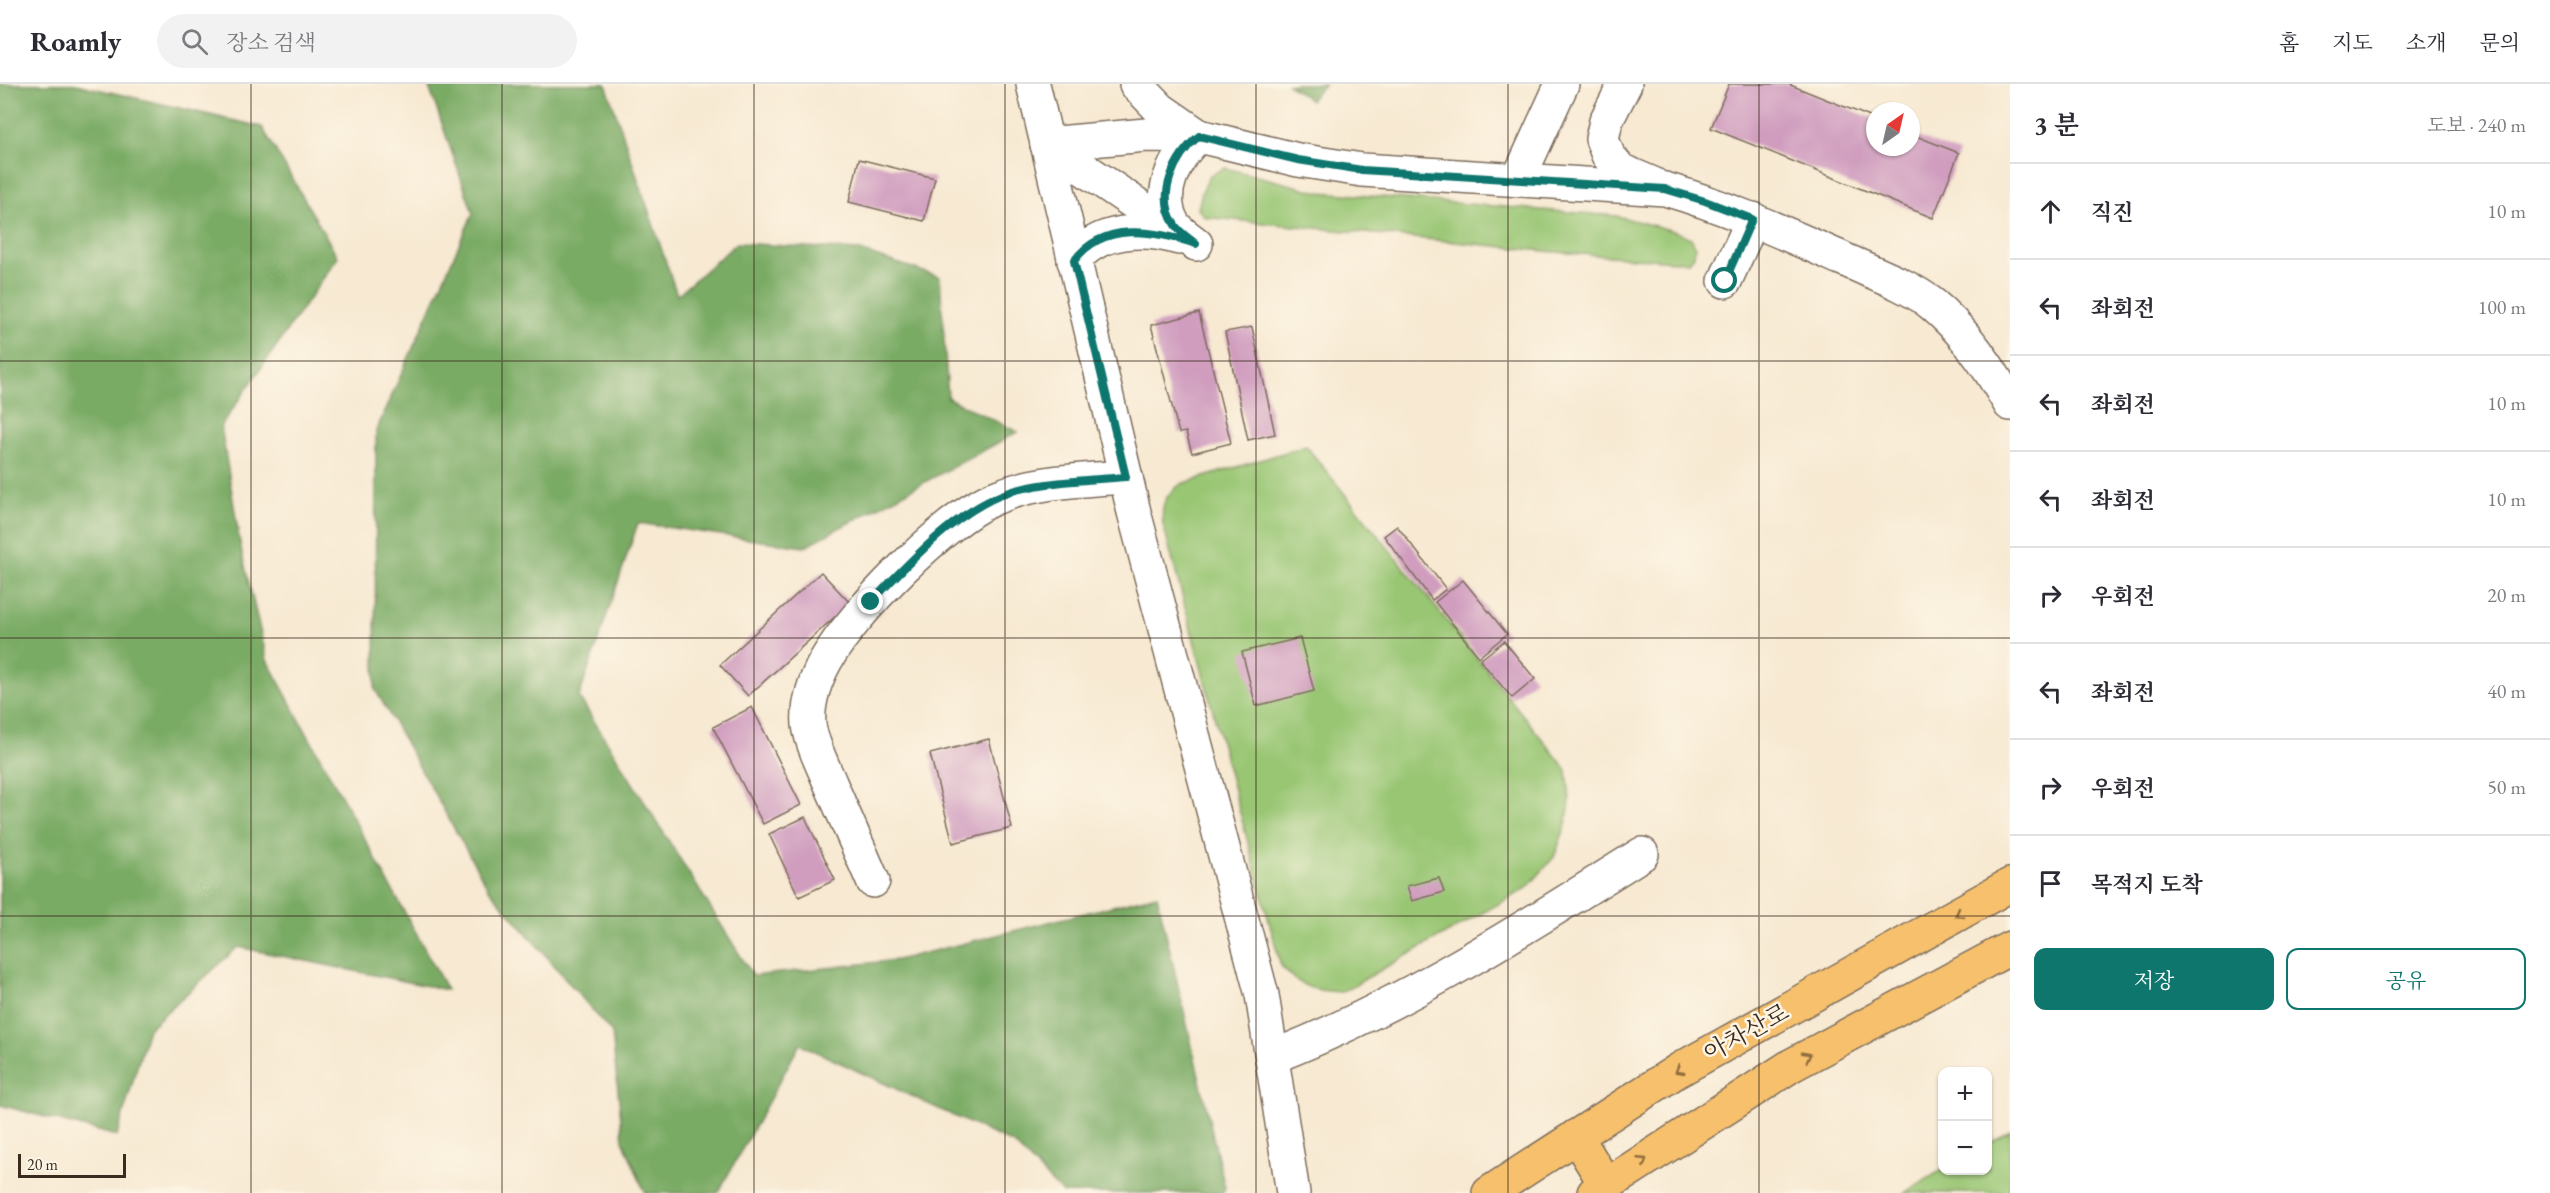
<!DOCTYPE html>
<html lang="ko">
<meta charset="utf-8">
<style>
:root{--surface:#fff;--page:#f2f2f3;--text:#2b2b33;--muted:#7c7c81;--line:#e1e1e2;--accent:#0f766e}
body{margin:0;font-family:"EB Garamond","Noto Serif KR",serif;background:var(--page);color:var(--text)}
.controls{position:absolute;right:18px;bottom:18px;display:grid;overflow:hidden;border-radius:12px;box-shadow:0 2px 4px #0004}
.controls button{width:54px;height:54px;display:grid;place-items:center;padding:0;border:0;border-bottom:2px solid var(--line);background:var(--surface);color:var(--text);font:30px sans-serif}
.compass{position:absolute;left:1866px;top:18px;width:54px;height:54px;border-radius:50%;background:var(--surface);box-shadow:0 2px 4px #0004;rotate:34deg}
.scale{position:absolute;left:18px;bottom:15px;width:108px;box-sizing:border-box;padding-left:6px;border:3px solid #3b2a1e;border-top:0;font-size:16px;line-height:21px;white-space:nowrap;color:#3b2a1e;-webkit-text-stroke:4px #fcf5e5;paint-order:stroke}
.stop{position:absolute;width:18px;height:18px;margin:-14px;border:4px solid #0f766e;border-radius:50%;background:#fff}
.stop.end{background:#0f766e;border-color:#fff;box-shadow:0 2px 6px #0008}
.list{margin:0;padding:0;list-style:none}
h2{display:flex;justify-content:space-between;align-items:center;height:78px;margin:0;padding:0 24px;font-size:26px}
h2 small{font-size:20px;font-weight:400;color:var(--muted)}
.list li{display:grid;grid-template-columns:39px 1fr auto;gap:18px;align-items:center;box-sizing:border-box;height:96px;padding:0 24px;border-top:2px solid var(--line)}
.list b{display:block;font-size:22px;white-space:nowrap}
.list em{font-size:20px;font-style:normal;color:var(--muted)}
.actions{display:flex;gap:12px;padding:18px 24px}
.actions a{flex:1;padding:14px 0;border:2px solid var(--accent);border-radius:12px;text-align:center;font-size:21px;color:var(--accent)}
.actions .main{background:var(--accent);color:#fff}
.icon{flex:none;width:33px;height:33px;fill:none;stroke:currentColor;stroke-width:2;stroke-linecap:round;stroke-linejoin:round}
.map{position:relative;flex:none;width:2010px;height:1109px;overflow:hidden}
header{display:flex;align-items:center;gap:36px;box-sizing:border-box;height:84px;padding:0 30px;background:var(--surface);border-bottom:2px solid var(--line)}
header strong{font-size:28px}
nav{display:flex;gap:33px;margin-inline-start:auto;font-size:21px}
.search{width:420px;height:54px;background:var(--page);display:flex;align-items:center;gap:15px;box-sizing:border-box;padding:0 21px;border-radius:33px;color:var(--muted);font-size:22px}
main{display:flex}
aside{flex:1;background:var(--surface)}
.map>svg:first-child{display:block}
.green{fill:#99c673;stroke:#6a7848;stroke-width:1.5}
.forest{fill:#7aab65;stroke:#5a6a42;stroke-width:1.5}
.building{fill:#d09dbf}
.lines{fill:none;stroke-linecap:round;stroke-linejoin:round}
.minor-casing{stroke:#7d6d5d;stroke-width:36}
.major-casing{stroke:#7d6d5d;stroke-width:36}
.minor{stroke:#fff;stroke-width:33}
.major{stroke:#f7c06c;stroke-width:33}
.oneway{stroke:#906e41}
.route{stroke:#0f766e;stroke-width:8}
.grid{fill:none;stroke:#3b2a1e;stroke-width:1.5;stroke-opacity:0.55}
.labels{text-anchor:middle;dominant-baseline:central;stroke-width:5;stroke-linejoin:round;paint-order:stroke}
.street-label{font-size:24px;fill:#3b2a1e;stroke:#fcf5e5}
</style>
<header>
<strong>Roamly</strong>
<div class="search"><svg class="icon" aria-label="search" viewBox="0 0 24 24"><circle cx="10" cy="10" r="6"/><path d="M15 15l6 6"/></svg>장소 검색</div>
<nav><a>홈</a><a>지도</a><a>소개</a><a>문의</a></nav>
</header>
<main>
<div class="map">
<svg width="2010" height="1109" viewBox="0 0 2010 1109">
<rect width="100%" height="100%" fill="#fcf5e5"/>
<filter id="ink" filterUnits="userSpaceOnUse"><feTurbulence type="fractalNoise" baseFrequency=".0167" numOctaves="2"/><feDisplacementMap in="SourceGraphic" scale="12" xChannelSelector="R" yChannelSelector="G"/><feConvolveMatrix kernelMatrix="1 2 1 2 8 2 1 2 1" color-interpolation-filters="sRGB"/></filter>
<filter id="wash" filterUnits="userSpaceOnUse"><feTurbulence type="fractalNoise" baseFrequency=".008" numOctaves="4" result="noise"/><feDisplacementMap in="SourceGraphic" scale="24" xChannelSelector="R" yChannelSelector="G"/><feGaussianBlur stdDeviation="1.35" result="paint"/><feColorMatrix in="noise" values="0 0 0 0 0 0 0 0 0 0 0 0 0 0 0 0 0 1.4 0 .05"/><feComposite in="paint" operator="in"/></filter>
<g filter="url(#wash)">
<rect width="100%" height="100%" fill="#f7e9d2"/>
<g class="green">
<polygon points="1225,84 1319,108 1617,132 1674,147 1691,154 1695,162 1694,172 1689,178 1555,168 1205,133 1198,125 1202,108 1210,91"/>
<path d="M1306,362L1567,686L1570,717L1566,741L1554,773L1527,804L1342,908C1313,907 1301,904 1281,882L1163,440C1161,421 1164,412 1181,400Z"/>
<polygon points="2010,1047 2010,1109 1904,1109 1942,1086 1988,1086 1988,1060"/>
</g>
<g class="forest">
<polygon points="0,0 75,0 262,43 338,173 221,342 241,465 267,576 447,906 238,863 148,945 117,1052 0,1021"/>
<polygon points="428,0 606,0 677,211 737,159 857,166 940,193 948,314 1018,348 804,463 638,439 579,613 753,892 897,876 1157,811 1225,1104 1222,1109 1062,1109 1014,1060 800,960 718,1109 645,1109 623,1056 612,949 488,804 375,605 376,347 473,129"/>
<polygon points="1288,0 1325,0 1310,16"/>
</g>
<g id="blocks">
<g class="building">
<polygon points="1729,0 1788,0 1875,35 1875,63 1911,63 1911,50 1959,69 1933,134 1711,44"/>
<polygon points="859,75 935,94 924,137 849,118"/>
<polygon points="1199,229 1231,359 1192,369 1186,348 1179,349 1151,241"/>
<polygon points="1252,243 1275,350 1248,356 1225,248"/>
<polygon points="1397,442 1446,505 1432,516 1384,452"/>
<polygon points="821,488 850,519 748,612 720,581"/>
<polygon points="1463,496 1507,550 1479,573 1435,518"/>
<polygon points="1300,554 1314,607 1256,622 1242,568"/>
<polygon points="1504,557 1535,595 1512,614 1480,576"/>
<polygon points="752,623 801,721 763,740 713,643"/>
<polygon points="989,655 1012,744 953,759 930,670"/>
<polygon points="805,733 835,796 799,813 769,750"/>
<polygon points="1439,794 1444,808 1412,817 1407,802"/>
</g>
</g>
</g>
<g filter="url(#ink)">
<use href="#blocks" fill-opacity="0" stroke="#7d6d5d" stroke-width="1.5"/>
<g class="lines">
<defs>
<g id="minor">
<polyline points="1033,0 1134,428 1262,911 1293,1109"/>
<path d="M1136,0L1160,25L1199,52C1175,72 1155,111 1174,141C1179,148 1189,154 1196,160"/>
<polyline points="1625,0 1606,37 1602,55 1608,71 1620,86 1653,100"/>
<path d="M1047,60L1146,51L1199,52L1298,76L1362,86L1665,105C1727,123 1784,149 1843,175C1871,188 1909,201 1932,220C1965,247 1990,284 2010,320"/>
<polyline points="1047,60 1182,151"/>
<polyline points="1518,96 1562,0"/>
<path d="M1074,177C1097,145 1143,143 1179,154"/>
<polyline points="1725,197 1753,135"/>
<path d="M873,797C859,765 845,733 831,701C823,682 812,661 809,641C807,618 815,596 826,576C853,529 943,437 992,415C1033,397 1081,396 1126,393"/>
<path d="M1272,973C1403,922 1523,845 1642,770"/>
</g>
<g id="major">
<polyline points="1576,1052 1606,1101"/>
<polyline points="1489,1109 1677,987 2010,801"/>
<polyline points="1594,1109 1792,981 2010,864"/>
</g>
</defs>
<use href="#minor" class="minor-casing"/>
<use href="#major" class="major-casing"/>
<use href="#minor" class="minor"/>
<use href="#major" class="major"/>
</g>
<defs><path id="oneway-chevron" d="M-2-3.5L2.5 0L-2 3.5" fill="none" stroke-width="1.6" stroke-linecap="round" stroke-linejoin="round" transform="scale(1.5)"/></defs>
<g class="oneway">
<use href="#oneway-chevron" transform="translate(1959 830) rotate(151)"/>
<use href="#oneway-chevron" transform="translate(1807 972) rotate(-28)"/>
<use href="#oneway-chevron" transform="translate(1679 986) rotate(149)"/>
<use href="#oneway-chevron" transform="translate(1643 1077) rotate(-33)"/>
</g>
</g>
<g class="lines" filter="url(#ink)">
<path class="route" d="M871,518C911,477 959,422 1016,406C1051,397 1090,396 1126,393L1074,177C1103,137 1154,146 1196,160C1189,154 1179,148 1175,141C1155,111 1175,72 1199,52L1298,76L1362,86L1665,105L1705,117L1752,135L1725,197"/>
</g>
<path class="grid" d="M251,0V1109M502,0V1109M754,0V1109M1005,0V1109M1256,0V1109M1508,0V1109M1759,0V1109M0,277H2010M0,554H2010M0,832H2010"/>
<g class="labels">
<g class="street-label">
<text transform="translate(1746 948) rotate(-29)">아차산로</text>
</g>
</g>
</svg>
<div class="controls">
<button>+</button>
<button>−</button>
</div>
<svg class="compass" viewBox="-18 -18 36 36"><path d="M0-13l5 13h-10z" fill="#e53935"/><path d="M0 13l5-13h-10z" fill="#7c7c81"/></svg>
<div class="scale">20 m</div>
<div class="stop" style="left:1725px;top:197px"></div>
<div class="stop end" style="left:871px;top:518px"></div>
</div>
<aside>
<h2>3 분<small>도보 · 240 m</small></h2>
<ul class="list">
<li><svg class="icon" aria-label="ahead" viewBox="0 0 24 24"><path d="M12 20V5M6 11l6-6 6 6"/></svg><div><b>직진</b></div><em>10 m</em></li>
<li><svg class="icon" aria-label="left" viewBox="0 0 24 24"><path d="M17 20v-9H6M10 6l-5 5 5 5"/></svg><div><b>좌회전</b></div><em>100 m</em></li>
<li><svg class="icon" aria-label="left" viewBox="0 0 24 24"><path d="M17 20v-9H6M10 6l-5 5 5 5"/></svg><div><b>좌회전</b></div><em>10 m</em></li>
<li><svg class="icon" aria-label="left" viewBox="0 0 24 24"><path d="M17 20v-9H6M10 6l-5 5 5 5"/></svg><div><b>좌회전</b></div><em>10 m</em></li>
<li><svg class="icon" aria-label="right" viewBox="0 0 24 24"><path d="M7 20v-9h11M14 6l5 5-5 5"/></svg><div><b>우회전</b></div><em>20 m</em></li>
<li><svg class="icon" aria-label="left" viewBox="0 0 24 24"><path d="M17 20v-9H6M10 6l-5 5 5 5"/></svg><div><b>좌회전</b></div><em>40 m</em></li>
<li><svg class="icon" aria-label="right" viewBox="0 0 24 24"><path d="M7 20v-9h11M14 6l5 5-5 5"/></svg><div><b>우회전</b></div><em>50 m</em></li>
<li><svg class="icon" aria-label="arrive" viewBox="0 0 24 24"><path d="M6 21V4h12l-3 4 3 4H6"/></svg><div><b>목적지 도착</b></div></li>
</ul>
<div class="actions"><a class="main">저장</a><a>공유</a></div>
</aside>
</main>
